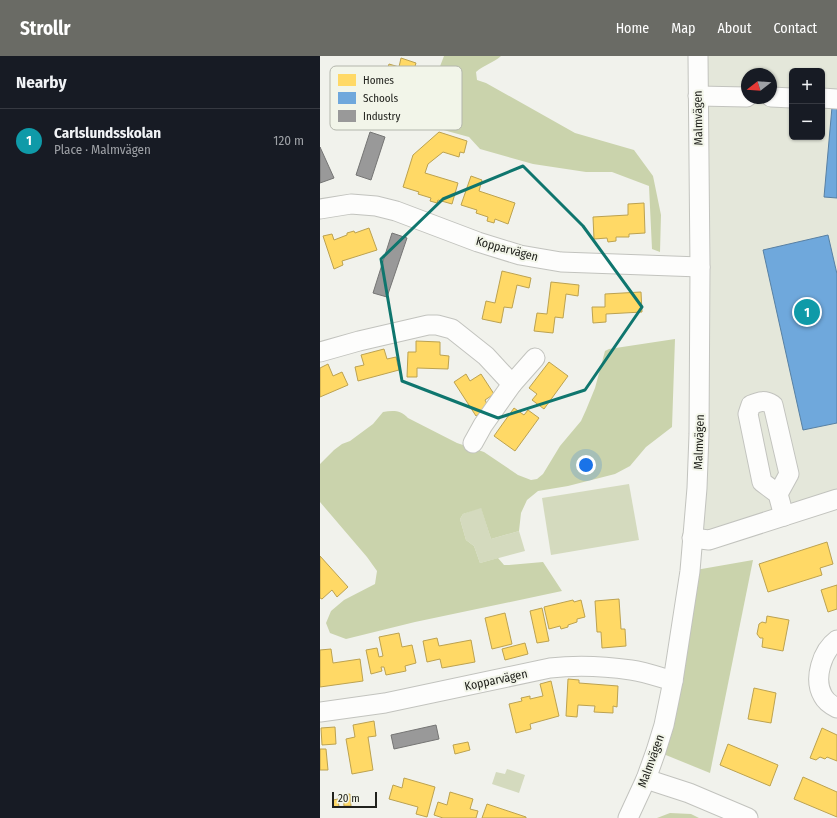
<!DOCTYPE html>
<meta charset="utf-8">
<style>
:root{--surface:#171b24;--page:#242831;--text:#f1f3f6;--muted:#9ea1a6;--line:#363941;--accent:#6a6b65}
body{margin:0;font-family:"Fira Sans Condensed",sans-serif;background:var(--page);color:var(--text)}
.controls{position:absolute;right:12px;top:12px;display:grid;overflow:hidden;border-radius:6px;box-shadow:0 1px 3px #0004}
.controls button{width:36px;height:36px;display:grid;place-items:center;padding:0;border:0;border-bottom:1px solid var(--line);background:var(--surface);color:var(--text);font:20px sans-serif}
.compass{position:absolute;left:421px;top:12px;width:36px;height:36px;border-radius:50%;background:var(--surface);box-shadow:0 1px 3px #0004;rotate:253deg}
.scale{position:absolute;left:12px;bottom:10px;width:45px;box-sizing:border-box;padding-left:4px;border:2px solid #21221d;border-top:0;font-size:11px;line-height:14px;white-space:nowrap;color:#21221d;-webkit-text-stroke:3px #f2f5e9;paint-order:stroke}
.you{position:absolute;left:266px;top:409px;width:14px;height:14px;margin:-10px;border:3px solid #fff;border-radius:50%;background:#1a73e8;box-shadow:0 0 0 6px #1a73e833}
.badge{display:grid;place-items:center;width:26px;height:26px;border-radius:50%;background:var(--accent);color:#fff;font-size:13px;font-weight:700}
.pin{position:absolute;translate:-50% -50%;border:2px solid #fff;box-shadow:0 1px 4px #0006}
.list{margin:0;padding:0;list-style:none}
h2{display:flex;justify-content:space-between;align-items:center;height:52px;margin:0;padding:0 16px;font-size:17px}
h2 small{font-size:13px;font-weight:400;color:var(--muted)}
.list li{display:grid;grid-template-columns:26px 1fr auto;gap:12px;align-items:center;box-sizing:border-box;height:64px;padding:0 16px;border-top:1px solid var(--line)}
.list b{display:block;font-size:15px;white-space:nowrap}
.list p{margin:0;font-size:13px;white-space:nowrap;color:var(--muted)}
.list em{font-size:13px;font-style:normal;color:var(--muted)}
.map{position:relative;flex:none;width:517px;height:762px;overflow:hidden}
header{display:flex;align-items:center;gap:24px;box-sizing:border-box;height:56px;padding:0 20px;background:var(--accent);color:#fff}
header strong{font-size:19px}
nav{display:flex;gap:22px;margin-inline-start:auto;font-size:14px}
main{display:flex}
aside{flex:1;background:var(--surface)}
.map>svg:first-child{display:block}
.built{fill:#e4e7da;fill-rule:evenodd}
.green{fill:#d4dabe}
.forest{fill:#cad3ac}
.homes{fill:#ffd966;stroke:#bca250}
.schools{fill:#6fa8dc;stroke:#5880a3}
.industry{fill:#999;stroke:#757574}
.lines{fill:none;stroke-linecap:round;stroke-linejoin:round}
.minor-casing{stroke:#c2c3be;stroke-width:21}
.minor{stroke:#fdfdfc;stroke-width:19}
.marked{fill:none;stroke:#0f766e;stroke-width:3;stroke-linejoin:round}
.labels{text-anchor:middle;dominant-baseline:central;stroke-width:4;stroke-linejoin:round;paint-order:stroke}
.street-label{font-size:12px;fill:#21221d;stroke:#f2f5e9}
.key{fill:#f2f5e9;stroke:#b3b6ac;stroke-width:1}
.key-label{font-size:11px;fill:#21221d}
</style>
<header>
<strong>Strollr</strong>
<nav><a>Home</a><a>Map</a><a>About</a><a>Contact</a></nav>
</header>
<main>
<aside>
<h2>Nearby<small></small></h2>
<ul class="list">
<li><span class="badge" style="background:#0f9aa8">1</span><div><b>Carlslundsskolan</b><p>Place · Malmvägen</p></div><em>120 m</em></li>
</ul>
</aside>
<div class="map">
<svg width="517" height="762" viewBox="0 0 517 762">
<rect width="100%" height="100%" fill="#f1f2ec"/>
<path class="built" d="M384,0H517V445L382,488ZM472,15H502V81H472ZM427,18H451V42H427Z"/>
<g class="green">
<polygon points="309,428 319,484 231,499 222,442"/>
<polygon points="161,451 171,483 199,475 205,495 160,507 154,490 146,484 140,463 143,458"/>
<polygon points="187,713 205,719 199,737 172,728 176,716 185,718"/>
</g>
<g class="forest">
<path d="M124,0H181C173,7 164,9 156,16L157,24L166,27L255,77L314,94L333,120L341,159L340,196L332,193L329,130L292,116H266L213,108L160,93L149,81L98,67Z"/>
<path d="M355,283L352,371L326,391L310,410L295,418L248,430L218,435L207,444L201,457L199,475L171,483L161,452L143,458L140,463L146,484L154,490L160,507L178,502L184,509H189L223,506L242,535L95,566L26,583L10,577L6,567L11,555L24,544L55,528L57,515L47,501L0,446V408L14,394L22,388L30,385L53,368L63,356C73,354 81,354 88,362L137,387L164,396L198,419L211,424L217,423L223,418L240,390L261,365L266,354L275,332L285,295L289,293Z"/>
<polygon points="433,504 390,717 336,695 370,515"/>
<polygon points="350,757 371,758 379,762 337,762"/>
</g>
<g class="homes">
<polygon points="81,2 96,7 84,47 68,42 71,34 61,31 69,8 79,11"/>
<polygon points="119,76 147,85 144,97 140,96 139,101 123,96 108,108 105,117 138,127 132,148 118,144 117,147 110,145 111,142 98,138 99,136 83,131 93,99"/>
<polygon points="151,120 162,124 159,135 195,147 188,168 175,163 174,167 167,165 168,161 156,157 157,154 141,149"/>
<polygon points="324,147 325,177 309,178 309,181 296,181 296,185 288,186 287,182 274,183 273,161 308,159 308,148"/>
<polygon points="49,172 57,194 22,205 23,209 14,213 3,180 12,178 14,184 27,179 27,177 34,175 35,177"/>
<polygon points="182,215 211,222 209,232 197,229 192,252 184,251 181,267 162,263 166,245 175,247"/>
<polygon points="231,226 259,229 258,240 246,238 243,262 235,261 233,277 214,275 217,257 227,258"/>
<polygon points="321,236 322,256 286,258 286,266 273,267 272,251 285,251 285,238"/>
<polygon points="96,285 120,286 120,299 129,300 128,313 97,312 97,321 87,321 88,296 96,296"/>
<polygon points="64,293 67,303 76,301 79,314 38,325 35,311 44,309 41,299"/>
<polygon points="229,306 248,320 224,353 212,344 217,338 209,332"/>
<polygon points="8,308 13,320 22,316 28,329 0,341 0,312"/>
<polygon points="146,318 150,325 161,318 174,338 165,344 169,352 156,360 134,326"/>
<polygon points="194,352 204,359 208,354 219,362 195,395 174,380"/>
<polygon points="507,486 513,508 500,512 502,519 448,536 439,508"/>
<polygon points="0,500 28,531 17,541 12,534 2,543 0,542"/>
<polygon points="517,529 517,553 508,556 501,534"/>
<polygon points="299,543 301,573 305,573 306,590 282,592 281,576 277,576 275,545"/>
<polygon points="253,544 254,546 261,544 265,561 257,563 257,566 248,569 248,571 241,573 240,570 229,573 224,551"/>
<polygon points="222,552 229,585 217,587 210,555"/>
<polygon points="185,557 192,588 172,593 165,562"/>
<polygon points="447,560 469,564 463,595 442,591 443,582 440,582 437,578 439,568 442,566 446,567"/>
<polygon points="79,577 82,591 92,589 96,607 85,610 86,615 66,619 64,611 61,611 62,615 51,618 46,594 57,592 59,601 63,600 59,581"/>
<polygon points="117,582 119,590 151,584 155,606 122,612 120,603 107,606 103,585"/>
<polygon points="205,587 208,598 185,604 182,593"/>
<polygon points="11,593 13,607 40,603 43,625 0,631 0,594"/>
<polygon points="248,623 259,624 259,627 298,630 297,651 293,650 293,657 274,656 275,650 258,649 257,661 246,660"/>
<polygon points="231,625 239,660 210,668 211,673 196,677 189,648 202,645 201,642 210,640 210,643 223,640 220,628"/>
<polygon points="434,632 456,637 451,667 428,663"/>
<polygon points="54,665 56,680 48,681 53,714 32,718 26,683 35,681 33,669"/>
<polygon points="15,671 16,688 2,689 1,672"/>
<polygon points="502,672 517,679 517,705 507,701 505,703 500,701 496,704 490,702"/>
<polygon points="148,686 150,694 135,698 133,689"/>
<polygon points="408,688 458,709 450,730 400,709"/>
<polygon points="0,693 6,693 8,714 0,714"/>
<polygon points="483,721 517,736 517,761 474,743"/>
<polygon points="84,722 115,731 107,761 96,758 98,751 69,743 73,729 82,732"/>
<polygon points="130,736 153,743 150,753 158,755 156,762 123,762 114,759 118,746 127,749"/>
<polygon points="30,738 31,750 24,750 23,739"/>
<polygon points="18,743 19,751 13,751 13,744"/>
<polygon points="167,748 206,761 206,762 162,762"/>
</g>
<g class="schools">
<polygon points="512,51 517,52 517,142 504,141"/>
<polygon points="508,179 517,218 517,367 483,374 443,194"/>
</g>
<g class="industry">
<polygon points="50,76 65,81 51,124 36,119"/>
<polygon points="0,91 14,122 0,127"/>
<polygon points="72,177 87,182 67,241 53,237"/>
<polygon points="116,669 119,683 74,693 71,679"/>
</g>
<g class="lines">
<defs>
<g id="minor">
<polyline points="378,40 427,41"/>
<polyline points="451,41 472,42"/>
<polyline points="502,42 517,43"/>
<polyline points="0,153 31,148 56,150 76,155 158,186 200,199 241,206 380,211"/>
<polyline points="0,296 39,285 108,269 117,269 132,273 166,300 192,328 163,369 153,387"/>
<polyline points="192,328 215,302"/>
<path d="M458,438L469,418L453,349C445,344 440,345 431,349L428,358L442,426L458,438L464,460"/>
<polyline points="372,482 389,484 517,443"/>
<path d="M517,584C502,595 493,623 503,640C506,646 511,649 517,652"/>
<path d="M0,656L65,647L230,612C257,609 283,610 311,614C325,616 339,621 353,625"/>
<polyline points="326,723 369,737 428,762"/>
<polyline points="308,762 326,723 336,695 344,669 353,625 370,515 377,432 379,378 380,211 378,0"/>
</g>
</defs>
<use href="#minor" class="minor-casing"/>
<use href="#minor" class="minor"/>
</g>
<path class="marked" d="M203,110L263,170L322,251L265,334L178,362L82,325L61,203L123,143Z"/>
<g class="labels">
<g class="street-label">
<text transform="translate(378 62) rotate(-91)">Malmvägen</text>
<text transform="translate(187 193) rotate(15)">Kopparvägen</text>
<text transform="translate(379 386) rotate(-88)">Malmvägen</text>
<text transform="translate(176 624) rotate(-12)">Kopparvägen</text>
<text transform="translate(331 705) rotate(-70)">Malmvägen</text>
</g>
</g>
<rect x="10" y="10" width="132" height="64" rx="6" class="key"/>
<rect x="18" y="18" width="18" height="12" fill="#ffd966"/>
<rect x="18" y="36" width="18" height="12" fill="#6fa8dc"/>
<rect x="18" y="54" width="18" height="12" fill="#999"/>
<g class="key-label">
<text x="43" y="28">Homes</text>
<text x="43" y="46">Schools</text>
<text x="43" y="64">Industry</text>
</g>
</svg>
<div class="controls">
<button>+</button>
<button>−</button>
</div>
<svg class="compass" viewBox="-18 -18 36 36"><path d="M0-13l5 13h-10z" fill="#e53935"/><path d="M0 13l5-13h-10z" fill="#9ea1a6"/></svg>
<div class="scale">20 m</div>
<div class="you"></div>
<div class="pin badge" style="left:487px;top:256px;background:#0f9aa8">1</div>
</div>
</main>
